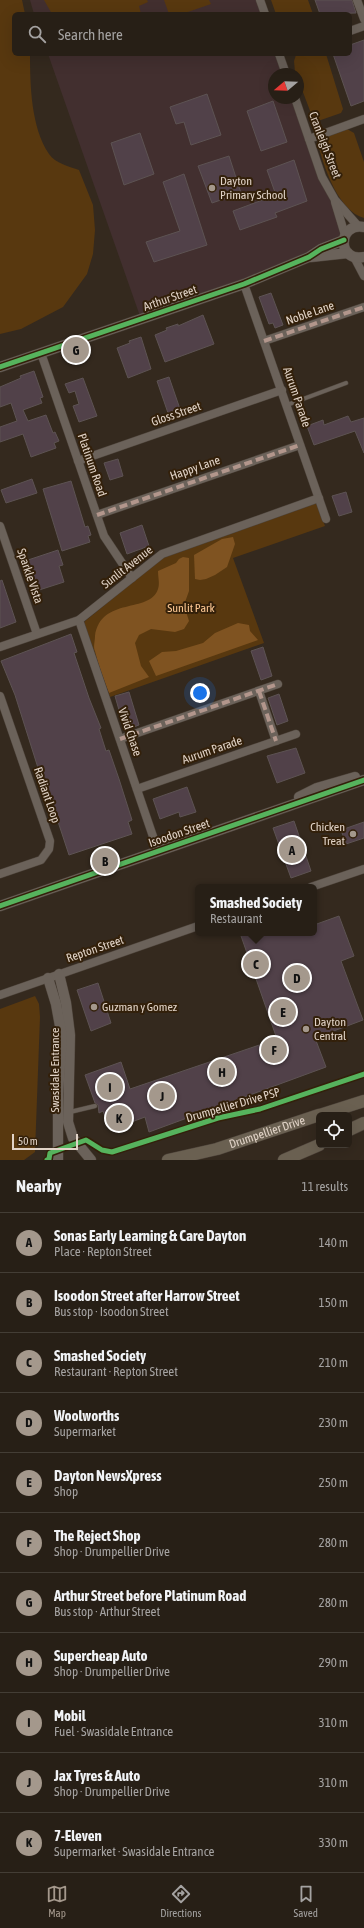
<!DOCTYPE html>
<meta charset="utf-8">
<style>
:root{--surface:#271f16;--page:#332c23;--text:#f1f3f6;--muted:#a4a2a1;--line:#433d35;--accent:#a4988c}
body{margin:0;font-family:"Asap Condensed",sans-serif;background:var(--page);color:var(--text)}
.controls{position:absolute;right:12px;bottom:12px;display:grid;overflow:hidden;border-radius:6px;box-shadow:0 4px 16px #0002}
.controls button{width:36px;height:36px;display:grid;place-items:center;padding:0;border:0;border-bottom:1px solid var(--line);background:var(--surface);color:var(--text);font:20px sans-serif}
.compass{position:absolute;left:268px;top:68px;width:36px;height:36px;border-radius:50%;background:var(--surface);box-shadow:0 4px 16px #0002;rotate:251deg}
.scale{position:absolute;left:12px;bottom:10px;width:66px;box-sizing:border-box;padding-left:4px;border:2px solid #e1d3c7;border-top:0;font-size:11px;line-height:14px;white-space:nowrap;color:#e1d3c7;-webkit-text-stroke:3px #33200a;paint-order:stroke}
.you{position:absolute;left:200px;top:693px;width:14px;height:14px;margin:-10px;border:3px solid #fff;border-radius:50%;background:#1a73e8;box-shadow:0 0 0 6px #1a73e833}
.badge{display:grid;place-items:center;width:26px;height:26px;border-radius:50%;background:var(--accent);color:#111;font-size:13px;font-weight:700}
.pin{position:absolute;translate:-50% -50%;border:2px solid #fff;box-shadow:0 1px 4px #0006}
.popup{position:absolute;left:195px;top:884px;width:122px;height:52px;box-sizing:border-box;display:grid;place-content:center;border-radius:6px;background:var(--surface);filter:drop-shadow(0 1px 3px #0005);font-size:13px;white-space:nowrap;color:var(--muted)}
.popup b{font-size:15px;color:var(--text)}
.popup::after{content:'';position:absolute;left:50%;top:100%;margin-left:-8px;border:8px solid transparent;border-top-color:var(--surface)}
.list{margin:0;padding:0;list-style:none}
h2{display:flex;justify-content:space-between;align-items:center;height:52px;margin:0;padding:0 16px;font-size:17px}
h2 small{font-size:13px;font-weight:400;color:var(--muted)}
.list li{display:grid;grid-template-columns:26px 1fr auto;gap:12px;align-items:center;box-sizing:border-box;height:60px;padding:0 16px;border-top:1px solid var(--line)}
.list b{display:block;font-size:15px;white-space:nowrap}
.list p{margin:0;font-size:13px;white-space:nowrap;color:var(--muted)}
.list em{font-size:13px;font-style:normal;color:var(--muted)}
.icon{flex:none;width:22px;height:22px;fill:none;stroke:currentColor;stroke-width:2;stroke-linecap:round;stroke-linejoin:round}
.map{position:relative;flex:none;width:364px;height:1160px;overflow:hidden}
.search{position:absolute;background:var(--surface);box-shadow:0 4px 16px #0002;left:12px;right:12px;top:12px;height:44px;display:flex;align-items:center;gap:10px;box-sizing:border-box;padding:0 14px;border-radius:6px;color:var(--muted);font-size:15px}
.sheet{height:712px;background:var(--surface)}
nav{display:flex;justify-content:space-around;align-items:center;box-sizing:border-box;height:56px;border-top:1px solid var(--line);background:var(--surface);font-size:11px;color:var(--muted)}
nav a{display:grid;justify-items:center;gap:2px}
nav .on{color:var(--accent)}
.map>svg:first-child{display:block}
.education{fill:#422f2f}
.green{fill:#58380f}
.forest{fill:#7f5321}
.building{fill:#514149;stroke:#5d5353}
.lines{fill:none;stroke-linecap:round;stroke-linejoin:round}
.service-casing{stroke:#4e443b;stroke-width:5}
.minor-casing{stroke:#4e443b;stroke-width:9}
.tertiary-casing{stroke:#4e443b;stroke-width:11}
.primary-casing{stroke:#4e443b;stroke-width:13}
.service{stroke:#6b625a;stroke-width:4}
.minor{stroke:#6b625a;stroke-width:8}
.tertiary{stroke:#6b625a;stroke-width:10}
.primary{stroke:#6a6051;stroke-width:12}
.quiet{stroke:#b2968c;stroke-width:4;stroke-dasharray:8 4;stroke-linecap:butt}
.cycleway-casing{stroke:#33200a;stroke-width:8}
.cycleway{stroke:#56b35d;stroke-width:5}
.poi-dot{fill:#a4988c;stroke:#33200a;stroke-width:1.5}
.labels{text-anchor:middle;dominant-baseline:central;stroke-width:4;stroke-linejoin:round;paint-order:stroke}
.street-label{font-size:12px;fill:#e1d3c7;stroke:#33200a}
.poi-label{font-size:12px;fill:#e1d3c7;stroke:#33200a;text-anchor:start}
.park-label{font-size:12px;fill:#fcc793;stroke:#33200a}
</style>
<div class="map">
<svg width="364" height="1160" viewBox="0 0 364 1160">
<rect width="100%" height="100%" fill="#34291e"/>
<g class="education">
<polygon points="30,0 261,0 265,14 34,14"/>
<polygon points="48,54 279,54 286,74 274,74 274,98 295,98 347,232 321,249 141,319"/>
</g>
<g class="green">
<path d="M0,0H22L25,14H14V54H30C30,85 31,128 49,154C55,163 70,167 79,170L93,205L95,230L93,254L87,274L63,307L21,329L0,334Z"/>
<polygon points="44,0 147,0 148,2 139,6 141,14 52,14"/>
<polygon points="164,0 209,0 211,4 182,14 169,14"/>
<polygon points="271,0 308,0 313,14 276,14"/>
<polygon points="298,54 326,54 343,109 341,113 315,122 312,116 298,79 298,74 295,72 294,61 296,55"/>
<path d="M347,129L354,133L364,162V218C339,211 325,170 319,148C324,135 335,134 347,129Z"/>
<polygon points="316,502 325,526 233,558 264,643 110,697 84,622 163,557"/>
<polygon points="35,996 39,1004 40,1017 35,1152 24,1160 0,1160 0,1009"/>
</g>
<g class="forest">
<polygon points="233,537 235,544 227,567 215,575 206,579 200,580 195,579 194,555 222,539"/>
<path d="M183,557L189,558V591L184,605L189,621L184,629L175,632L151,629L139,635L135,643L141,666L149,677L109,693C104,679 98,665 95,651C93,647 95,641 95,636C101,596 150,614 158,589C160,584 158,577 158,571L176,563L179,559Z"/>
<polygon points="238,623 249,625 250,631 258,640 156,676 149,661 162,652 176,651 203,643 215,633"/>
</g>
<g class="building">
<polygon points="315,0 352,0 356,13 320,14"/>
<polygon points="364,40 364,101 351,106 333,54 350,54 350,45"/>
<polygon points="207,94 221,135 191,145 184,122 176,124 170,107"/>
<polygon points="273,101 287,142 261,151 247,111"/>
<polygon points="140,133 154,174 124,185 111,143"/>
<polygon points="229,156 241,193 212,203 198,166"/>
<polygon points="294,160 307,201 275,213 277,217 240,230 233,211 276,195 267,170"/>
<polygon points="184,174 207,245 154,262 146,242 180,231 163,182"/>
<polygon points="271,293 283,325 275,328 273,323 269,324 259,297"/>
<polygon points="203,315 214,344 165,362 155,335 167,330 166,328 178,324 178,326"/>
<polygon points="141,337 151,369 128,378 117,348 130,343 129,341"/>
<polygon points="34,371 43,397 40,398 42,403 23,410 28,421 46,415 53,433 55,432 59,441 54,443 56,448 31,457 23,434 0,442 0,427 17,421 11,403 0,407 0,387 21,378 20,376"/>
<polygon points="169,377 180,409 168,413 157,381"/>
<polygon points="83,378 97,416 79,422 73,406 79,404 75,391 69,393 65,384"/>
<polygon points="348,416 351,422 364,418 364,453 355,431 314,445 307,426 323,420 324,425"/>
<polygon points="118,459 123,476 110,480 104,463"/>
<polygon points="32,479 37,493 6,503 1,490"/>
<polygon points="71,481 85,527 88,526 91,535 88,536 90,542 62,551 43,489"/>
<polygon points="346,492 352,512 339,516 332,496"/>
<polygon points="142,525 149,546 127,554 120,533"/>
<polygon points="58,550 63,565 59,566 64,582 36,591 28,560"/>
<polygon points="2,580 16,622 0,628 0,581"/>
<polygon points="71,634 77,652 74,653 89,698 101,728 99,729 106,751 109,750 119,779 132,820 128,822 132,834 69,855 41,770 39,771 15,695 1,661"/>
<polygon points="263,647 272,676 261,680 251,651"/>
<polygon points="129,692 139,725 131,728 130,722 123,724 115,696"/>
<polygon points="279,694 288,721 277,725 268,698"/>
<polygon points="296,748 305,773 277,783 267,756"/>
<polygon points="187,787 196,812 180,817 179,812 160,819 153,799"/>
<polygon points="294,821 311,871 291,878 273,828"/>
<polygon points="364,822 364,838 346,844 341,830"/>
<polygon points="339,916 354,956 341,961 363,1020 315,1038 326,1067 149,1132 145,1117 110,1130 103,1111 99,1113 98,1105 95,1103 85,1075 121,1062 130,1089 277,1039 240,933 314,933 314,925"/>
<polygon points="98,983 111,1023 91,1031 77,990"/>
</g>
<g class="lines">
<defs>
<g id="service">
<polyline points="287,405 346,383"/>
<polyline points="70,1112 95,1106"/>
</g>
<g id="minor">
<polyline points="260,0 265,14"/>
<polyline points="357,0 364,19"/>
<polyline points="350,31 364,26"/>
<polyline points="279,54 286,74"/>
<polyline points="295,98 322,177 335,200 358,226"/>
<polyline points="309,139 364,119"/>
<polyline points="335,202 345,235"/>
<polyline points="354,257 364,276"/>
<polyline points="244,284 326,519"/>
<polyline points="264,341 364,307"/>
<polyline points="41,353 104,536 132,578"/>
<polyline points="78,461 282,390"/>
<polyline points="97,515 300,445"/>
<polyline points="0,526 37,634"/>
<polyline points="79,620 158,851"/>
<polyline points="0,647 79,620 162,554 319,498"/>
<polyline points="259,691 276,741"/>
<polyline points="0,696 50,841 49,849 41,860 0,874"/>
<polyline points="120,739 278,684"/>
<polyline points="137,789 296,734"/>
<polyline points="311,887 364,869"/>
<polyline points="0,995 198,926"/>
</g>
<g id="tertiary">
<path d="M364,227C337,222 337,263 364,257"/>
<polyline points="311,257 348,253"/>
<polyline points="0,367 244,284 309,257 321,249 344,240"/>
<polyline points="299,797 317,788 355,777"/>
<polyline points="0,906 364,780"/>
<polyline points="59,974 66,1003 70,1035 68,1122 73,1138 91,1160"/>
<polyline points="48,978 56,1004 62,1037 58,1095 58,1160"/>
</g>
<g id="primary">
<polyline points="320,1115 364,1101"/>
<polyline points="349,1130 364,1123"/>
<path id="s1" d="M168,1160L217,1149L319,1115"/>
<polyline points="284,1160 319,1145"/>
</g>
</defs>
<use href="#service" class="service-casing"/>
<use href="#minor" class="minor-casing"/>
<use href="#tertiary" class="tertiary-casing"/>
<use href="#primary" class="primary-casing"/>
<use href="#service" class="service"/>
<use href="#minor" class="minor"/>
<use href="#tertiary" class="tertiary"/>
<use href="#primary" class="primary"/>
<g class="quiet">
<polyline points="264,341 364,307"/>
<polyline points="97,515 300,445"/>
<polyline points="259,691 276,741"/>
<polyline points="120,739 278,684"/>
</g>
<defs>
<g id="cycleway">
<polyline points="0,367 244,284 309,257 321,249 344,240"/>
<polyline points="0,906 364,780"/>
<polyline points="47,1160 49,1159 50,1153 86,1140 102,1150 112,1152 218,1118 260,1109 364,1074"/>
</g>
</defs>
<use href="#cycleway" class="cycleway-casing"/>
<use href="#cycleway" class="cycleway"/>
</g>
<g class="poi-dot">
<circle cx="212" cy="188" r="4"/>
<circle cx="353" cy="834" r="4"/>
<circle cx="94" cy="1007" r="4"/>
<circle cx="306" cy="1029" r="4"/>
</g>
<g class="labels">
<g class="street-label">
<text transform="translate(325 145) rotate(69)">Cranleigh Street</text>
<text transform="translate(170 298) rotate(-19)">Arthur Street</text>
<text transform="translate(310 313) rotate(-19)">Noble Lane</text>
<text transform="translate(297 397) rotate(71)">Aurum Parade</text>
<text transform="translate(176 414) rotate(-19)">Gloss Street</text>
<text transform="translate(92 465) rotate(71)">Platinum Road</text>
<text transform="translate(195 468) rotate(-19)">Happy Lane</text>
<text transform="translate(127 567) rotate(-38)">Sunlit Avenue</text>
<text transform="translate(30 576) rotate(71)">Sparkle Vista</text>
<text transform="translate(130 732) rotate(71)">Vivid Chase</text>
<text transform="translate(212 750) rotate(-19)">Aurum Parade</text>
<text transform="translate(47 795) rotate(71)">Radiant Loop</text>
<text transform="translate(179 833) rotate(-19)">Isoodon Street</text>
<text transform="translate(95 949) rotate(-19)">Repton Street</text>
<text transform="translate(55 1070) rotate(-90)">Swasidale Entrance</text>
<text transform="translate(233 1105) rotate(-16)">Drumpellier Drive PSP</text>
<text stroke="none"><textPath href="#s1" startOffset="103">Drumpellier Drive</textPath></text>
</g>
<g class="poi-label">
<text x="220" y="181">Dayton<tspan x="220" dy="14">Primary School</tspan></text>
<text x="345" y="827" text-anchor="end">Chicken<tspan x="345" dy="14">Treat</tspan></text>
<text x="102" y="1007">Guzman y Gomez</text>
<text x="314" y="1022">Dayton<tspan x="314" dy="14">Central</tspan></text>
</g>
<g class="park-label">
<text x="191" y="608">Sunlit Park</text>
</g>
</g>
</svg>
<div class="controls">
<button><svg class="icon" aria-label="locate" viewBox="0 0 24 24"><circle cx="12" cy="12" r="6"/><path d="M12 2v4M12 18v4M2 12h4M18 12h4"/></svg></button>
</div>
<svg class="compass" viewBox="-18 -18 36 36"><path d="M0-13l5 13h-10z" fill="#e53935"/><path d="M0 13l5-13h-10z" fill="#a4a2a1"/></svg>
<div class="scale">50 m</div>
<div class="you"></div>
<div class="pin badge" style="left:292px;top:850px">A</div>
<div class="pin badge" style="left:105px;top:861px">B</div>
<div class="pin badge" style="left:256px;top:964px">C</div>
<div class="popup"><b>Smashed Society</b>Restaurant</div>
<div class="pin badge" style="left:297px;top:978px">D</div>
<div class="pin badge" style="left:283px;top:1012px">E</div>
<div class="pin badge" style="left:274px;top:1050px">F</div>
<div class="pin badge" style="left:76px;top:350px">G</div>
<div class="pin badge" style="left:222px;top:1072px">H</div>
<div class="pin badge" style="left:110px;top:1087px">I</div>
<div class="pin badge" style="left:162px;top:1096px">J</div>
<div class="pin badge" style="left:119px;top:1118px">K</div>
<div class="search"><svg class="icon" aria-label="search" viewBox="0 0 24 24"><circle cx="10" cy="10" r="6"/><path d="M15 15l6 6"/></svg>Search here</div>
</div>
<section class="sheet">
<h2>Nearby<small>11 results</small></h2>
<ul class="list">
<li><span class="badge">A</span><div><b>Sonas Early Learning &amp; Care Dayton</b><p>Place · Repton Street</p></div><em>140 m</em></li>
<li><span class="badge">B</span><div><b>Isoodon Street after Harrow Street</b><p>Bus stop · Isoodon Street</p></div><em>150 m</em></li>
<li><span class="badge">C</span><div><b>Smashed Society</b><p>Restaurant · Repton Street</p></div><em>210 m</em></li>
<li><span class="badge">D</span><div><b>Woolworths</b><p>Supermarket</p></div><em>230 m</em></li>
<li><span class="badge">E</span><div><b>Dayton NewsXpress</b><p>Shop</p></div><em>250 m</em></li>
<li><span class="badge">F</span><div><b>The Reject Shop</b><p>Shop · Drumpellier Drive</p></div><em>280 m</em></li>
<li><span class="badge">G</span><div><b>Arthur Street before Platinum Road</b><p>Bus stop · Arthur Street</p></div><em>280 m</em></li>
<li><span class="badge">H</span><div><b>Supercheap Auto</b><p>Shop · Drumpellier Drive</p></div><em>290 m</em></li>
<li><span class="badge">I</span><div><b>Mobil</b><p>Fuel · Swasidale Entrance</p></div><em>310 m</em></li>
<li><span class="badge">J</span><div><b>Jax Tyres &amp; Auto</b><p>Shop · Drumpellier Drive</p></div><em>310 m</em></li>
<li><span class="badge">K</span><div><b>7-Eleven</b><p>Supermarket · Swasidale Entrance</p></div><em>330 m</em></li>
</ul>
</section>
<nav>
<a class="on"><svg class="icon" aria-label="map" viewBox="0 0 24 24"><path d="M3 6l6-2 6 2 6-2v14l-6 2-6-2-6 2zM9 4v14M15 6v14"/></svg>Map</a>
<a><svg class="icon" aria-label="directions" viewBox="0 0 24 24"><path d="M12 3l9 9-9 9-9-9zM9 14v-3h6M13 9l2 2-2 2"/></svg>Directions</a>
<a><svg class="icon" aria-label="saved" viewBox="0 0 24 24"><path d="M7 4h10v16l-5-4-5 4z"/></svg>Saved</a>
</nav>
